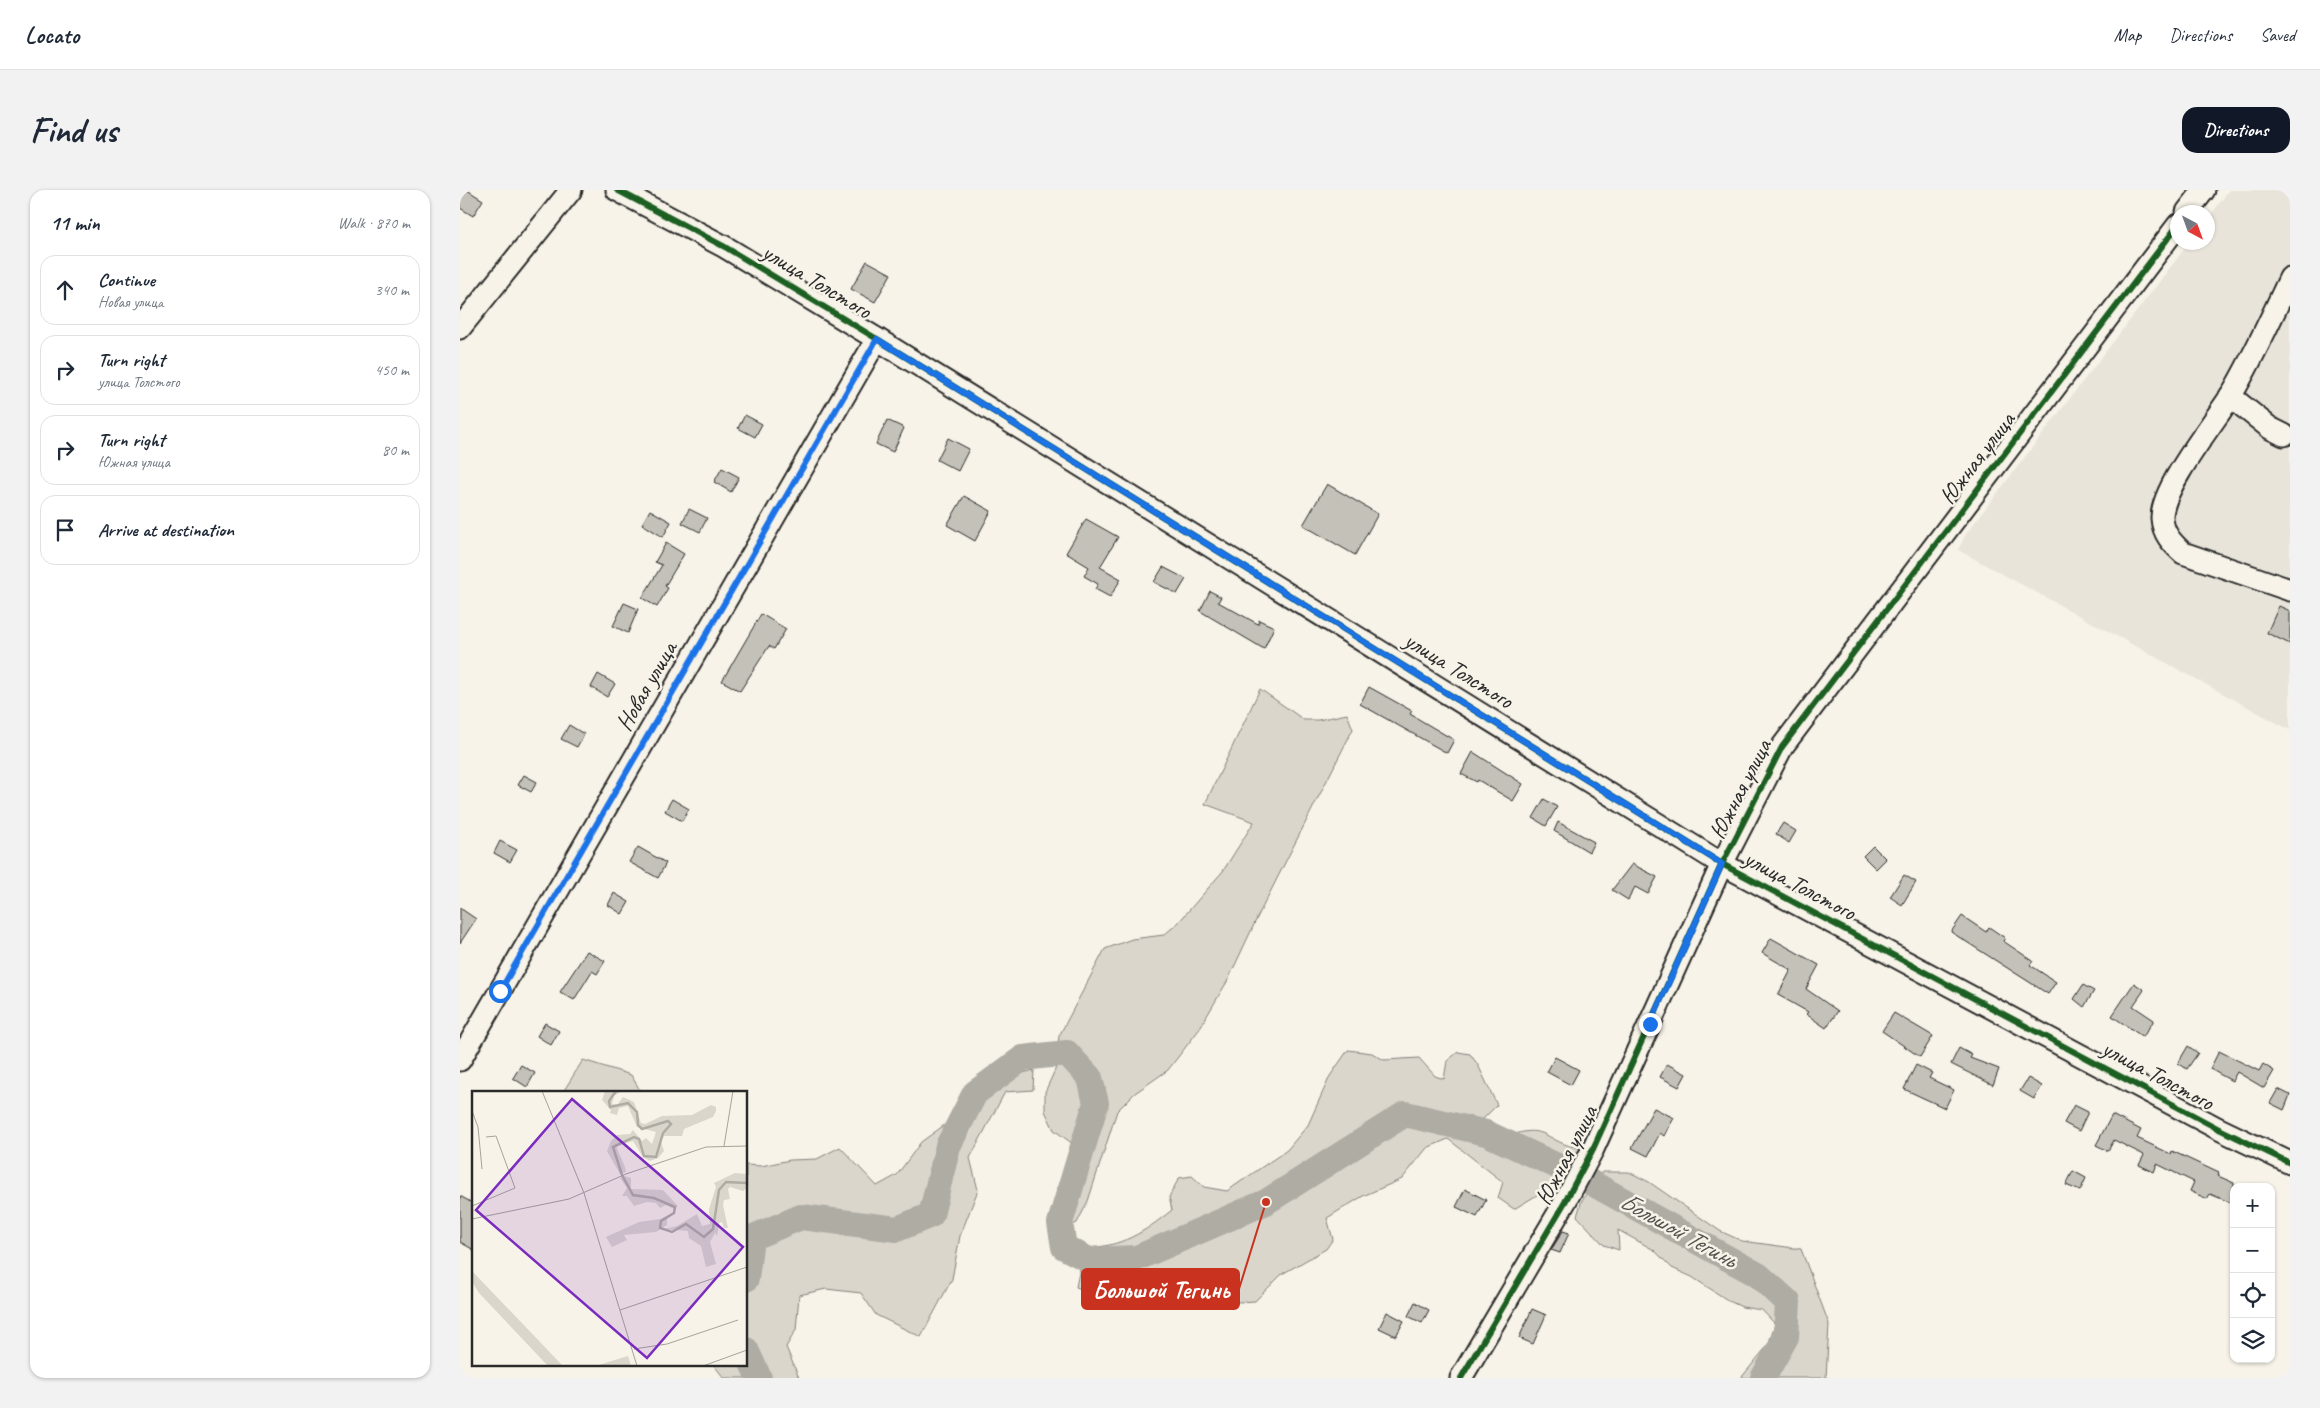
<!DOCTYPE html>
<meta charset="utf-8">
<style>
:root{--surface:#fff;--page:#f2f2f3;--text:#1f2937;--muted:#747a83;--line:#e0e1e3;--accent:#111827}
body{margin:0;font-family:Caveat,sans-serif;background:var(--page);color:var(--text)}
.controls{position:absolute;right:15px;bottom:15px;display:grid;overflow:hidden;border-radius:10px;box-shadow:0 1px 4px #0004}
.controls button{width:45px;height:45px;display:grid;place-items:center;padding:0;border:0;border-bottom:1px solid var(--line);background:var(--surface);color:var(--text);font:25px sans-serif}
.compass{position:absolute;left:1710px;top:15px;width:45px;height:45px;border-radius:50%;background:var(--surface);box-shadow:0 1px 4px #0004;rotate:139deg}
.stop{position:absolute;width:15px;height:15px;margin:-11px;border:4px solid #1a73e8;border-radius:50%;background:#fff}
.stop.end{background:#1a73e8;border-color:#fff;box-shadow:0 1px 5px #0008}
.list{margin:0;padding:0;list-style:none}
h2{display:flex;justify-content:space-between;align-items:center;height:65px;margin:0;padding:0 20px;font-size:21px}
h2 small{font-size:16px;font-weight:400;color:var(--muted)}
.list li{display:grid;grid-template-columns:32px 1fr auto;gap:15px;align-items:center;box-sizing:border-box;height:70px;margin:0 10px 10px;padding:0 10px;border:1px solid var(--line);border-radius:15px}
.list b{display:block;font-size:19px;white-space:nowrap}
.list p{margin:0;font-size:16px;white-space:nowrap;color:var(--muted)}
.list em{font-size:16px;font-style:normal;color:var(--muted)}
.icon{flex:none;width:28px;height:28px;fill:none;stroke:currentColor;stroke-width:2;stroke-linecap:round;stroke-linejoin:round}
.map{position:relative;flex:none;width:1830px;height:1188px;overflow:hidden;border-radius:15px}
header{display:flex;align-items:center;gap:30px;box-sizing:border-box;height:70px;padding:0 25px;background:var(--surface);border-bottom:1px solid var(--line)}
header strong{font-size:24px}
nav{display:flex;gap:28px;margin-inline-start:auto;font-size:18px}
.intro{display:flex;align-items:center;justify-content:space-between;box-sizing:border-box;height:120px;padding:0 30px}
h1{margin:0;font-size:35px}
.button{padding:12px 22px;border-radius:15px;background:var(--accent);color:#fff;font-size:18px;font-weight:700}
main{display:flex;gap:30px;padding:0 30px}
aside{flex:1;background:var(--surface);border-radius:15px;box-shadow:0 1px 4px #0004}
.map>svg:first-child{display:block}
.built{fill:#e8e4da}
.green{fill:#dad6cc;stroke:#82807c}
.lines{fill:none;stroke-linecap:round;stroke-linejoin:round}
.river{stroke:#afaca4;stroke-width:26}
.building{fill:#c4c1b9;stroke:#2b2b2b}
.minor-casing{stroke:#2b2b2b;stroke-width:25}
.minor{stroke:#f7f3e8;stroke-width:21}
.cycleway-casing{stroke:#f7f3e8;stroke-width:9}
.cycleway{stroke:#1b5e20;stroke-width:6}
.route{stroke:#1a73e8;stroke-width:6}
.labels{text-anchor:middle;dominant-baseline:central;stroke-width:5;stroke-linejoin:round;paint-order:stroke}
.street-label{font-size:24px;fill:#2b2b2b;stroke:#f7f3e8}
.water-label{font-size:25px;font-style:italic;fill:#53524f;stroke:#f7f3e8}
.inset-river{fill:none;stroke:#afaca4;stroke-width:2.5}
.inset-road{fill:none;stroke:#a5a39c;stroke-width:1}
.view{fill:#7b2cbf;fill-opacity:0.15;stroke:#7b2cbf;stroke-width:2.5}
.inset-edge{fill:none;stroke:#2b2b2b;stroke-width:2.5}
.leader{fill:none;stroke:#c8321e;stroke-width:2}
.callout-dot{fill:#c8321e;stroke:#f7f3e8;stroke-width:2}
.callout{fill:#c8321e;stroke:#c8321e;stroke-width:2}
.callout-label{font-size:25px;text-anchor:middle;font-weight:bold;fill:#fff}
</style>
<header>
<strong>Locato</strong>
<nav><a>Map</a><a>Directions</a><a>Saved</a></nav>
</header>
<div class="intro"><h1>Find us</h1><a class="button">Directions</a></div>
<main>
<aside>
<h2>11 min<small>Walk · 870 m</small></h2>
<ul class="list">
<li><svg class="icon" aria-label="ahead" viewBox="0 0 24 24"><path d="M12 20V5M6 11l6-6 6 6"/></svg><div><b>Continue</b><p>Новая улица</p></div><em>340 m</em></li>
<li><svg class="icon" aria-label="right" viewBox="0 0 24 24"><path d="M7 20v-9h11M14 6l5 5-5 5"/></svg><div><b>Turn right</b><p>улица Толстого</p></div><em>450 m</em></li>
<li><svg class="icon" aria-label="right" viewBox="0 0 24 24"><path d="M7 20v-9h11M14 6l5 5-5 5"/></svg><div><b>Turn right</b><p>Южная улица</p></div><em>80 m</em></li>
<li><svg class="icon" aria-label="arrive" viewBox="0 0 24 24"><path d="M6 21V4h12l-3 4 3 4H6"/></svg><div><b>Arrive at destination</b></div></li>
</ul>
</aside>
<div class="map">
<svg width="1830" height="1188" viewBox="0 0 1830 1188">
<rect width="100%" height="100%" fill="#f7f3e8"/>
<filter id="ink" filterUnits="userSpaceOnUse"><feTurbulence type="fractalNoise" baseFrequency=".02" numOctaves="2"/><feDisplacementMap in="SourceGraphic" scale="10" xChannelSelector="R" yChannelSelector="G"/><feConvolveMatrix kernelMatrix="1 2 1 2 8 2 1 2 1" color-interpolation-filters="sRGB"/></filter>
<g filter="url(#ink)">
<polygon class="built" points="1769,0 1830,0 1830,540 1498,360 1506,344 1729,53 1748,52 1748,29"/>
<g class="green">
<polygon points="800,499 844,530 858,530 887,524 893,539 798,726 768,790 738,841 708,880 675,903 657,921 628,1011 617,1033 607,1038 594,1029 613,954 594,940 585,921 585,902 595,880 599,846 645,759 672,749 704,745 718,733 763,681 794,632 745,614"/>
<path d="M888,860L912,863L924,870L959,868L975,886L984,889L987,871L998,862L1010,864L1018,875L1037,915L1021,931L1049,946C1088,932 1085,953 1120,958L1097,993L1054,1019L1038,1008L1043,992L988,949L967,958L942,989L903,1006L867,1028L873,1049L866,1059L822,1084L795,1111L760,1113L752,1105L715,1090L692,1092L657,1086L625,1100L616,1097L624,1058C662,1057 683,1043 712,1020L709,1007L719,988L732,986L744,997L767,1001L827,960L848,935L870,886Z"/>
<polygon points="123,870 171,885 181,902 103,902"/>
<polygon points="574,880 573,900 545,902 510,968 518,1000 500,1046 492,1089 461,1147 416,1125 401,1103 366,1099 339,1105 336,1140 326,1157 339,1188 264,1188 253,1174 286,1174 286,975 301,976 330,970 357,969 380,957 417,996 437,985 461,952 552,886"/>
<polygon points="1142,982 1169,982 1189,992 1260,1041 1282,1051 1341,1059 1369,1134 1366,1188 1281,1188 1308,1155 1315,1134 1302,1120 1282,1117 1269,1111 1232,1087 1212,1078 1194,1060 1158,1040 1159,1060 1144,1055 1117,1026 1122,1010"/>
</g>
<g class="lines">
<g class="river">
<polyline points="286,1089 291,1048 341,1027 437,1039 471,1025 488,956 515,903 563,868 607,863 630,888 636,913 600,1033 604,1057 629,1070 677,1068 806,1012 945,924 1026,943 1121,987 1298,1085 1328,1112 1326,1147 1303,1188"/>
<polyline points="286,1160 299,1188"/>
</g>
</g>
<g class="building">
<polygon points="0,0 7,0 23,10 13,26 0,18"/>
<polygon points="407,71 431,84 415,112 391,99"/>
<polygon points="285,225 302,234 295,247 278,238"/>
<polygon points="427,230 444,238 433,262 416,254"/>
<polygon points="488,248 509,259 498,281 477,270"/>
<polygon points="262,278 279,287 271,302 254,292"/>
<polygon points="867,294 918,324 895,365 843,335"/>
<polygon points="504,306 531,321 515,351 487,335"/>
<polygon points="229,319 247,328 240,342 222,333"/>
<polygon points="190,320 211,332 203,347 182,334"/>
<polygon points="626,329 658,347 640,377 661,389 650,407 635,399 638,394 624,386 629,377 606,363"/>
<polygon points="206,353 224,364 205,396 208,398 197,417 182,408 202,375 195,372"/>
<polygon points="703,377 726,389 717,404 694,392"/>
<polygon points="750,401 761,407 758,412 798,434 799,430 814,437 804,459 740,421"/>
<polygon points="164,413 178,419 168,443 153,436"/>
<polygon points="1819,416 1830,421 1830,454 1807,443"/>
<polygon points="301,424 326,439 314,459 309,456 280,501 262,491"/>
<polygon points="138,484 155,494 147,507 131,497"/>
<polygon points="909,497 952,521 950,524 994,550 987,563 900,514"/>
<polygon points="109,535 124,544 117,557 101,549"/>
<polygon points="1013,562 1063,594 1053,611 1018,590 1017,592 1001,584"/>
<polygon points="64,585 77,592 71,602 58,595"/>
<polygon points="212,609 229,619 222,631 205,621"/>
<polygon points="1084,609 1097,617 1086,636 1073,628"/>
<polygon points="1098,632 1134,652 1129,662 1094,641"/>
<polygon points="1323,633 1336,641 1329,653 1316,644"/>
<polygon points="40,651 57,660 50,672 34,663"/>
<polygon points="1413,656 1426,669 1416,679 1403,666"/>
<polygon points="178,657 206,673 198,688 169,672"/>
<polygon points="1172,674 1197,687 1188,704 1175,697 1168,710 1152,700"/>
<polygon points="1444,685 1456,692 1442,715 1430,707"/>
<polygon points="154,703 169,712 162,724 148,715"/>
<polygon points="0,718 16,729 0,753"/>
<polygon points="1502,726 1526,742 1529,737 1545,748 1543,751 1573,771 1570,775 1596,792 1588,804 1491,742"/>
<polygon points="1311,748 1359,775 1346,799 1378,821 1366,838 1346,824 1348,822 1318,805 1331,780 1302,763"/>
<polygon points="127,761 145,771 137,784 132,781 114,810 100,802"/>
<polygon points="1674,793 1684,800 1673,816 1694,830 1683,847 1652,826"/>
<polygon points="1623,795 1634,801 1624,817 1614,809"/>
<polygon points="1434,823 1473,846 1460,867 1422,841"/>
<polygon points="85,833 99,841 91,855 77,846"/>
<polygon points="1728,856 1738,863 1727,879 1718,873"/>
<polygon points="1499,858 1512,865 1510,868 1539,879 1533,895 1491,874"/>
<polygon points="1759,861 1799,881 1803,874 1814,881 1804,898 1777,882 1772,891 1750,879"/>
<polygon points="1095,867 1119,880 1111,895 1087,882"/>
<polygon points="1207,874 1226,884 1219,897 1200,887"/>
<polygon points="61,875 75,883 67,897 53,888"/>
<polygon points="1456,875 1472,883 1469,888 1494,900 1485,918 1444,899"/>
<polygon points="1568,888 1582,896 1574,909 1560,901"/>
<polygon points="1818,899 1830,905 1824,920 1810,913"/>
<polygon points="1614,915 1628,922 1619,941 1604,933"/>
<polygon points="1194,918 1214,928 1204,946 1200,943 1188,966 1172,958"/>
<polygon points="1652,925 1681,940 1677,948 1711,964 1712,961 1759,983 1758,986 1774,993 1774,1014 1750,1004 1747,1009 1730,1001 1734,992 1697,974 1694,982 1679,975 1684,965 1654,950 1648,961 1636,955"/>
<polygon points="1613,981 1626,988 1620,1001 1606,995"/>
<polygon points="1005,999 1026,1010 1017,1027 996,1017"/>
<polygon points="0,1006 14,1014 14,1060 0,1052"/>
<polygon points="1103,1041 1109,1043 1100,1063 1091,1060"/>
<polygon points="955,1112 969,1120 962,1133 948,1126"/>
<polygon points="1072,1119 1086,1125 1073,1154 1059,1148"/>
<polygon points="927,1122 944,1131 936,1146 919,1138"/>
</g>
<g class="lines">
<defs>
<g id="minor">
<polyline points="157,0 265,57 417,149 1262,674 1757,938 1830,973"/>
<polyline points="1727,22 1744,0"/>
<path d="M1830,88C1811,128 1793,169 1770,207C1753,234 1701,298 1702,328C1703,344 1712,353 1723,363L1830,400"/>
<polyline points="0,138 111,0"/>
<polyline points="1770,206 1810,238 1824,245"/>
<polyline points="0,870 417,149"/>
<polyline points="1001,1188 1105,1012 1133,959 1262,674 1322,557 1718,35"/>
</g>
</defs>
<use href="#minor" class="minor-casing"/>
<use href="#minor" class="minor"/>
<defs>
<g id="cycleway">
<polyline points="157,0 265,57 417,149 1262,674 1757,938 1830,973"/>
<polyline points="1001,1188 1105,1012 1133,959 1262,674 1322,557 1718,35"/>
</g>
</defs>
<use href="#cycleway" class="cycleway-casing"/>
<use href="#cycleway" class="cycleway"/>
</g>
</g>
<g class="lines" filter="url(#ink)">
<polyline class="route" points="40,801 417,149 1262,674 1190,834"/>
</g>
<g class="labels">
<g class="street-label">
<text transform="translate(357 91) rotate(31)">улица Толстого</text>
<text transform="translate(1517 268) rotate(-53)">Южная улица</text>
<text transform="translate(999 480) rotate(32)">улица Толстого</text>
<text transform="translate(186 496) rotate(-60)">Новая улица</text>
<text transform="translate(1280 599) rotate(-63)">Южная улица</text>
<text transform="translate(1340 695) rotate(28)">улица Толстого</text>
<text transform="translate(1698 885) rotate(28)">улица Толстого</text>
<text transform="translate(1106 965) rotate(-63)">Южная улица</text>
</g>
<g class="water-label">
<text transform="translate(1218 1040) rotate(29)">Большой Тегинь</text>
</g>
</g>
<g transform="translate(12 901)">
<rect width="275" height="275" fill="#f7f3e8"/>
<path d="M133,0H150L142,5L140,13L145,14L151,6L162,11L169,32L173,33L190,25L220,24L239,14L244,16V20L241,26L212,38L210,45H192L189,51L192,60L186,67L178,70L171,66L161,50L144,55L153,76L154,81L148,83L135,60L139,50L145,44L158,43L161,39L170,50L174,47L180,53L184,41L165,36L156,15L147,17L145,24L138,22L139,19L130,9ZM263,82L275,83V97L271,100L258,96L256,98L258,108L252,109L251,114L256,137H252L250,131L247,132L245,145L243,142L238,151L244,173L234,176L229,155L217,147L216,140L192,138L205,135L225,123L230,135L238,133L237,118L244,96L242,92ZM153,85L159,87V98L191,99L206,115L202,118L194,114L188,117L184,112L175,111L162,115L155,105H150L155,97L148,87ZM202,121L195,128V134L184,141L152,144L155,149L140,156L134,146L167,131L188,128ZM0,180L91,275H76L7,202L0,191ZM156,265L159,275H123Z" fill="#dad6cc"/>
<path class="inset-river" d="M144,0L137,10L138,16L156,12L165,21L166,34L170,38L196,30L199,33L191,42L184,66L172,65L167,48L162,46L141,56L150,84L161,104L182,107L203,116L202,122L189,130L188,137L200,141L214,133L232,146L241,138L247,99L254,91L275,92"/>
<path class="inset-road" d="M70,0L112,102L165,275M0,20L6,36L10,78M252,55L261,0M0,115L43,97L24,45L14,46M0,128L97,108L154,83L234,56L275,55M148,219L275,176M162,258L195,253L266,229M231,275L275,259"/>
<path class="view" d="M100,8L271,156L175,267L4,119Z"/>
<rect width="275" height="275" class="inset-edge"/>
</g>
<path class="leader" d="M806 1012L779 1099"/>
<circle class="callout-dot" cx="806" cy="1012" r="5"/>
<rect class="callout" x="622" y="1079" width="157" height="40" rx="5"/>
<g class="callout-label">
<text x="701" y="1108">Большой Тегинь</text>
</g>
</svg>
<div class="controls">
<button>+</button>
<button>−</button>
<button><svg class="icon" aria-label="locate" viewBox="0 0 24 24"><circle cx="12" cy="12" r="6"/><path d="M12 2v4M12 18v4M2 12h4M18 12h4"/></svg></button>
<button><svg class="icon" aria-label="layers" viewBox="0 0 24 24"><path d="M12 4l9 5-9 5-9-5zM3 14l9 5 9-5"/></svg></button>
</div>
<svg class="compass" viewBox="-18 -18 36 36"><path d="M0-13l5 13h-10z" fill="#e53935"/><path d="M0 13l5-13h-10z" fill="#747a83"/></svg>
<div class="stop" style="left:40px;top:801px"></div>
<div class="stop end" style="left:1190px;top:834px"></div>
</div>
</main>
